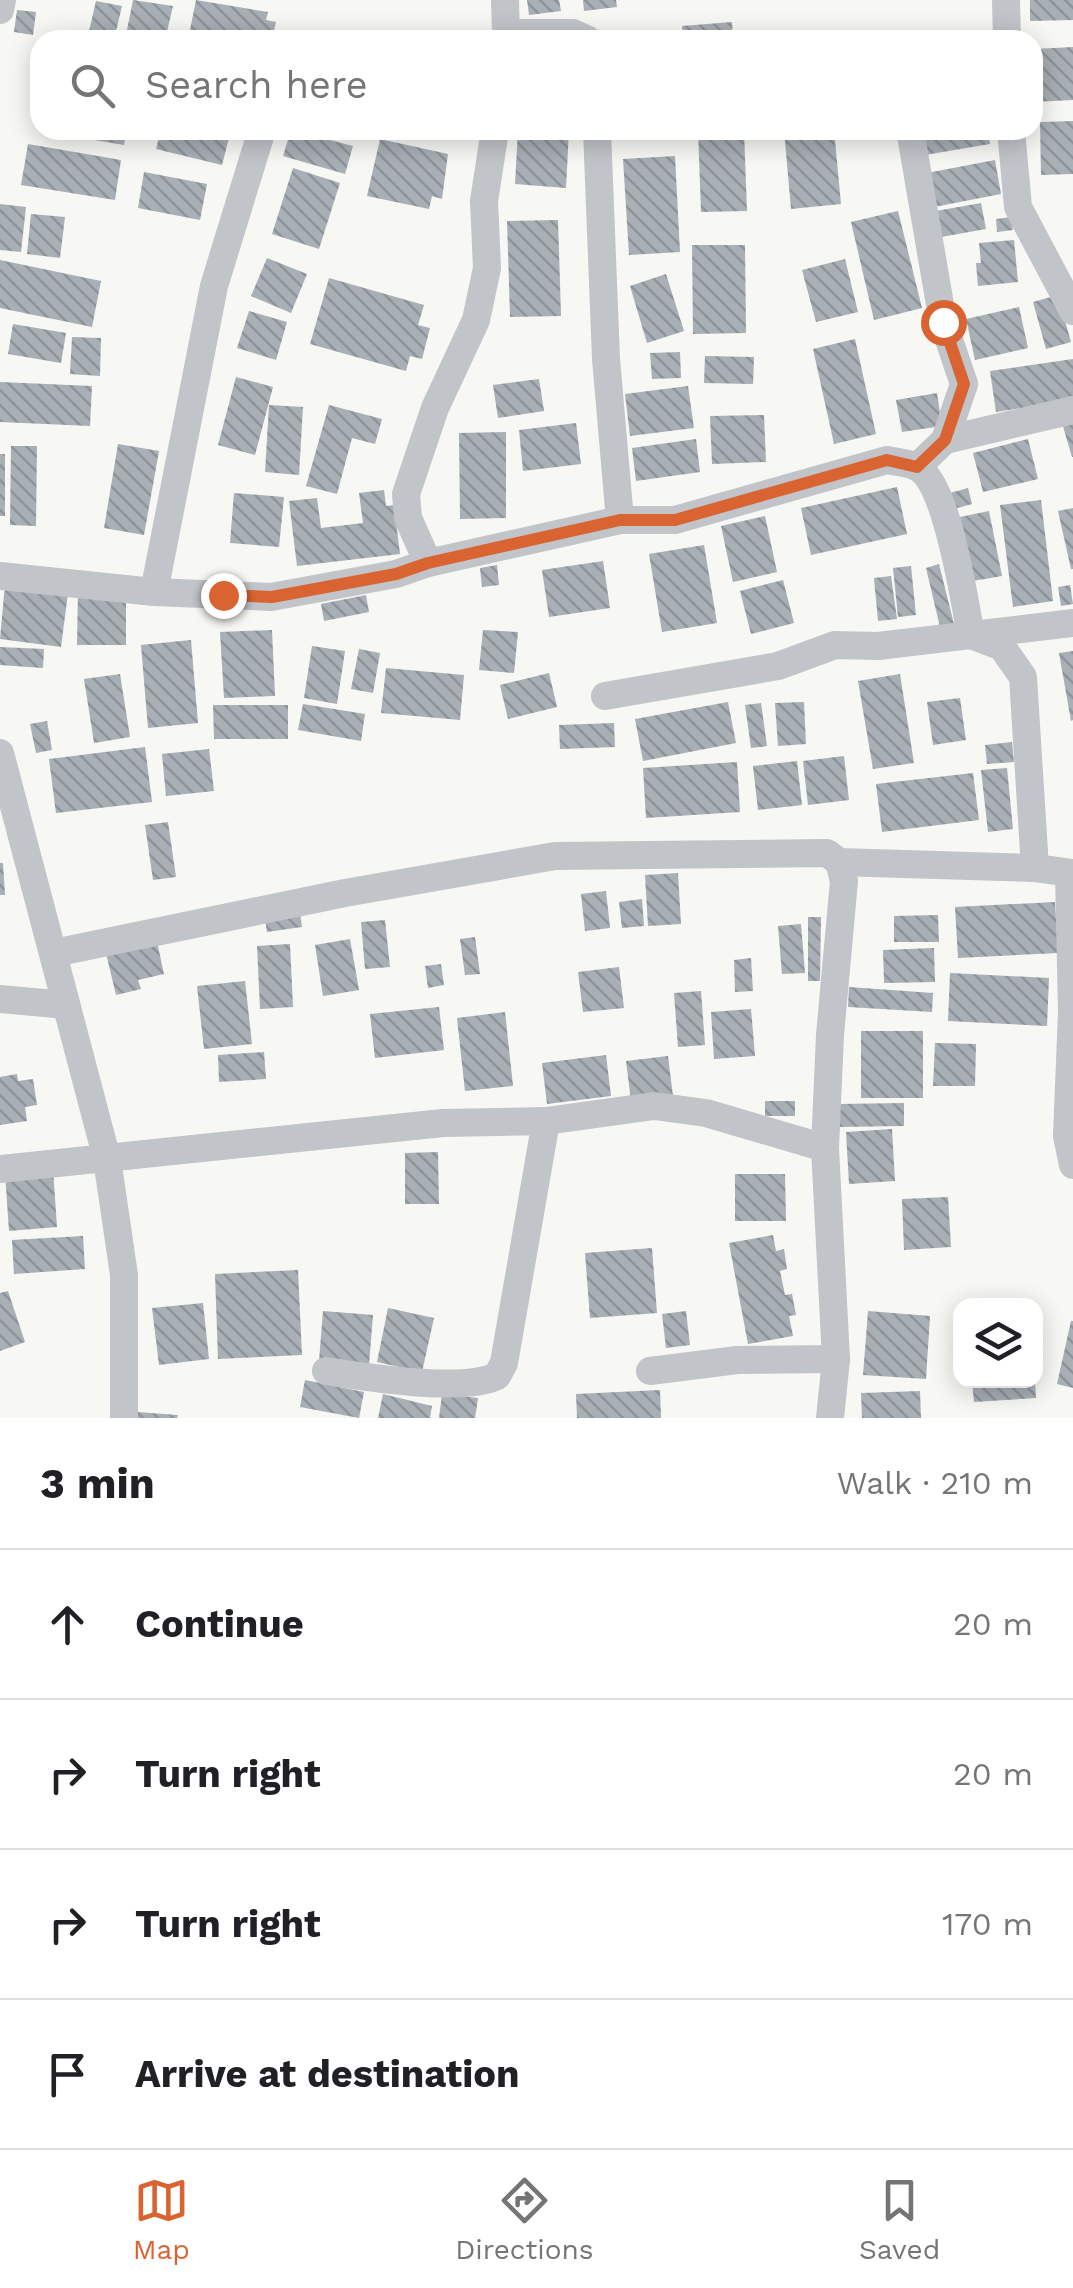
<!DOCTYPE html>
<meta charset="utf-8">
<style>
:root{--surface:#fff;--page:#f6f6f6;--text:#202124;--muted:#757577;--line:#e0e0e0;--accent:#d96432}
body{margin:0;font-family:"Work Sans",sans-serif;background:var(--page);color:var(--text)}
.controls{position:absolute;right:30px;bottom:30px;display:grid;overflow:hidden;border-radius:20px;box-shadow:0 5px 25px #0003}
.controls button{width:90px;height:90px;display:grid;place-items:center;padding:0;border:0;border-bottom:2px solid var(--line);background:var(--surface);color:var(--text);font:50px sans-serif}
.stop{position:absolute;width:30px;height:30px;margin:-22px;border:8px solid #d96432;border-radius:50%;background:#fff}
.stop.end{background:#d96432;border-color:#fff;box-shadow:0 2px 10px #0008}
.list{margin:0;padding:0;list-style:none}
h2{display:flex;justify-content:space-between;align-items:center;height:130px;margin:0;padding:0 40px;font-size:42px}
h2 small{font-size:32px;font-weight:400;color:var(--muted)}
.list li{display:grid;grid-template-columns:65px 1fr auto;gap:30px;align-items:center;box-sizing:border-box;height:150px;padding:0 40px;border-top:2px solid var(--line)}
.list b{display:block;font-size:38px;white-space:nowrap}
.list em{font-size:32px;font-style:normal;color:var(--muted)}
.icon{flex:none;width:55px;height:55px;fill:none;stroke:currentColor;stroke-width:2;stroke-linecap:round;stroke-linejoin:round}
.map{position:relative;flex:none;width:1073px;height:1418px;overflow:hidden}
.search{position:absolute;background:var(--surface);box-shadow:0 5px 25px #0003;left:30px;right:30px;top:30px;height:110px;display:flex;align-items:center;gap:25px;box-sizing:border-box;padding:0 35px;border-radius:30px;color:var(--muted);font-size:38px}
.sheet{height:730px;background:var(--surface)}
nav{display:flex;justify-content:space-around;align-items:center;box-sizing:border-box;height:140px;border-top:2px solid var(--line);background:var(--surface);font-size:28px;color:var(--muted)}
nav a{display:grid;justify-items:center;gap:5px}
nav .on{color:var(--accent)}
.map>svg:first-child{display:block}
.building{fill:url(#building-back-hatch)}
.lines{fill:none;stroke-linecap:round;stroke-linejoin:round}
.minor{stroke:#c1c4c8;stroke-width:28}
.route{stroke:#d96432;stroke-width:12}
</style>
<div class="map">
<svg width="1073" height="1418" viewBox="0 0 1073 1418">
<defs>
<pattern id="building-back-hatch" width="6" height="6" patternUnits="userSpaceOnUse" patternTransform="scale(2.5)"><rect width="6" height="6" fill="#a8afb5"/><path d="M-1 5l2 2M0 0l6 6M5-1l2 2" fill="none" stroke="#8d9399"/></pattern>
</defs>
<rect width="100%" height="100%" fill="#f7f7f4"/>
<g class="building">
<polygon points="133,0 173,6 165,40 125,40"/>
<polygon points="196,0 268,12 266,20 276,22 272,39 259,37 258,40 188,40"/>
<polygon points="527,0 559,0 561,11 529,15"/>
<polygon points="583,0 616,0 617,7 584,11"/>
<polygon points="1030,0 1073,0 1073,20 1030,21"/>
<polygon points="96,1 122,6 114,40 87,40"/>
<polygon points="17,10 36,12 33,35 14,32"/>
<polygon points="732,22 733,40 683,40 682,26"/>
<polygon points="670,30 671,40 629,40 629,33"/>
<polygon points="1073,47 1073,100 1033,102 1033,49"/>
<polygon points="1073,121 1073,174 1041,175 1040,122"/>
<polygon points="60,130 126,130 124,145 59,134"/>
<polygon points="161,130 231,130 222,165 156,149"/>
<polygon points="291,130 353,146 345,174 283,156"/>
<polygon points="518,130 569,130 566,188 515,184"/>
<polygon points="698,130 744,130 747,211 701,212"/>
<polygon points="784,130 834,130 841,204 791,209"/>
<polygon points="921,130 988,130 990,144 925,155"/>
<polygon points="380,139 448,154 442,199 432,196 429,209 367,196"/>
<polygon points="28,144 121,160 115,200 21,185"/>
<polygon points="675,156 680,252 629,255 623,159"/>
<polygon points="995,160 1001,194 934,207 927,173"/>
<polygon points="293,168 340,183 319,249 272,234"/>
<polygon points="144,172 207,184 200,220 138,208"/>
<polygon points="981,203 986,229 941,237 936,211"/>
<polygon points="0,204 26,207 21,252 0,250"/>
<polygon points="898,211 922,308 874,320 851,222"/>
<polygon points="31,214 65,217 60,258 27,254"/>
<polygon points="1011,217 1013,230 997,232 996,219"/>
<polygon points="558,220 561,316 510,317 507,221"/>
<polygon points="1014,240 1018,282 978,286 976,263 981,263 979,243"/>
<polygon points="692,245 745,245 746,333 693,334"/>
<polygon points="267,258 307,274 291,313 251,296"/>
<polygon points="845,259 858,312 816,322 802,270"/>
<polygon points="0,260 101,281 92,327 0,308"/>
<polygon points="666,274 684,331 647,343 630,286"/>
<polygon points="329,278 424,305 418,325 430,328 422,359 410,356 406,371 310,344"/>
<polygon points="1058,295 1071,342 1046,349 1033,302"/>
<polygon points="1019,307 1028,348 975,360 966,319"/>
<polygon points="249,311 287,322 276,360 237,348"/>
<polygon points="13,324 66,333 61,363 8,354"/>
<polygon points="72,337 101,338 100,376 70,374"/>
<polygon points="855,339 876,434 834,444 813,349"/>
<polygon points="680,352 681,378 652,379 650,353"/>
<polygon points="705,356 754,357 753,384 704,383"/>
<polygon points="1073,359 1073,400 996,412 990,371"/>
<polygon points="236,377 273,387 255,455 218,445"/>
<polygon points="539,379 544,411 498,418 493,385"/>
<polygon points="0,382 92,386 90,426 0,422"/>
<polygon points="688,386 694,428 630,436 625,394"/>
<polygon points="937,393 942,426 902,432 896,400"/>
<polygon points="269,405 303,407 299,475 265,472"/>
<polygon points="329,405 382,419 375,444 352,438 337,494 306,486"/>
<polygon points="764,415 766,462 712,464 710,416"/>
<polygon points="1073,419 1073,457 1072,457 1062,423"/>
<polygon points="576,423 581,464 523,471 519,430"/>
<polygon points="506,432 506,518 460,519 459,433"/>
<polygon points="696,439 700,472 636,481 632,448"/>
<polygon points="1028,439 1038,479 983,492 973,453"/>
<polygon points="118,444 159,451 144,535 104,528"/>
<polygon points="11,446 37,446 36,526 10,525"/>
<rect x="0" y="454" width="5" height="62"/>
<polygon points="897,487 907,534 811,555 801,508"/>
<polygon points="968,488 972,504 954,509 950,493"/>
<polygon points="384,490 386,506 394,505 400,554 297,566 289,501 317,498 321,528 363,523 359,493"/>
<polygon points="234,493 284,497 279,547 230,543"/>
<polygon points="1041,500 1053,601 1013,607 1000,505"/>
<polygon points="1073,508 1073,569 1071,569 1058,511"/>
<polygon points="989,511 1002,576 973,581 960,517"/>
<polygon points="765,516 777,572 733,582 721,526"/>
<polygon points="704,545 717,623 662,632 649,554"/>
<polygon points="603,561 610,608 549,617 542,570"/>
<polygon points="939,564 954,624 940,627 926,568"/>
<polygon points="497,565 499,585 482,587 480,568"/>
<polygon points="911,566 916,615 898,617 893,568"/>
<polygon points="891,576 897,619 878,621 874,578"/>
<polygon points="783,580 794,623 751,634 740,591"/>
<polygon points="5,584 68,593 61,647 0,639"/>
<polygon points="1070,585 1073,604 1061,606 1058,587"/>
<polygon points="78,590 126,600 126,645 77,645"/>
<polygon points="366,595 369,612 324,621 321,604"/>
<polygon points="272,630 275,696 224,698 220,632"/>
<polygon points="483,630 518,632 514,673 479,670"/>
<polygon points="191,640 198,723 148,728 141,645"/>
<polygon points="312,646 345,651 337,704 304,698"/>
<polygon points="0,647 44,649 43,668 0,665"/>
<polygon points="359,649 380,653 373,693 351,689"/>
<polygon points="1073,651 1073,720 1071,721 1059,653"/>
<polygon points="386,668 464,675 460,720 381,713"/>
<polygon points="549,673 557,707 508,719 500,685"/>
<polygon points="120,674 130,737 94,743 84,679"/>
<polygon points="900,674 914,763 873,769 858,681"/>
<polygon points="960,698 966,740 933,745 927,702"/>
<polygon points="728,702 736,743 643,761 635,719"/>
<polygon points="804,702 806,744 778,746 775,703"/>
<polygon points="761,703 767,746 751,748 745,705"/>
<polygon points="303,704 365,714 361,741 298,730"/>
<polygon points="213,705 288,705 288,739 214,739"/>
<polygon points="47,721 52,750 36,753 30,724"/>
<polygon points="614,723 615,747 560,749 559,725"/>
<polygon points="1012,742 1014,762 987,764 985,745"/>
<polygon points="145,747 152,802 56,813 49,759"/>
<polygon points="209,749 214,791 166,796 162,754"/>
<polygon points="844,756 849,800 808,805 803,761"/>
<polygon points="797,761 802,805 758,810 753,766"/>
<polygon points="737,762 740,812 646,818 643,768"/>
<polygon points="1007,768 1013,829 988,832 981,770"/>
<polygon points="973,773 979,820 882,832 876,784"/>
<polygon points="168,822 176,877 153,880 145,825"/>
<polygon points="0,863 3,863 5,895 0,895"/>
<polygon points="678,873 681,924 648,926 645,875"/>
<polygon points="606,891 610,928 585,931 581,894"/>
<polygon points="642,899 644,926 622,928 619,902"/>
<polygon points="1055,902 1058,953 958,958 955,907"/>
<polygon points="299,907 302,927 267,932 264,913"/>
<polygon points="938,915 939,942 894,942 894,916"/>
<polygon points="808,917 821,917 820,981 808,981"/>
<polygon points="385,920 390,967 365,969 361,922"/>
<polygon points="801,924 805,973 782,974 778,926"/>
<polygon points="156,937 164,974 138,980 141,989 116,995 105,949"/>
<polygon points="475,937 480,974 465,975 460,939"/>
<polygon points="350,939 359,990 323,996 315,945"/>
<polygon points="290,944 293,1007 260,1009 257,946"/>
<polygon points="934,948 935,982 884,983 883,950"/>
<polygon points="751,958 753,991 735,992 734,960"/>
<polygon points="441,964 444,985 428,988 425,966"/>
<polygon points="619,967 624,1008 583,1012 578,972"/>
<polygon points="950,973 1049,978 1047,1026 948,1021"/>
<polygon points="245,981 252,1044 204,1049 197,986"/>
<polygon points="849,987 933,993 932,1012 848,1007"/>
<polygon points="701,991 705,1045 678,1047 674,993"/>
<polygon points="439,1007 444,1050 375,1058 370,1014"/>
<polygon points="751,1009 755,1056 714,1059 711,1012"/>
<polygon points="505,1012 513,1086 465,1091 457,1018"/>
<rect x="861" y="1031" width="62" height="67"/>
<polygon points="935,1043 976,1044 975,1086 933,1086"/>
<polygon points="264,1052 266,1079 219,1082 218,1055"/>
<polygon points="606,1055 611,1096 547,1104 542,1063"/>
<polygon points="668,1056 673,1096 631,1101 626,1061"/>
<polygon points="17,1074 18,1081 33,1079 37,1105 25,1107 27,1121 0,1125 0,1077"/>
<rect x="765" y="1101" width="30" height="15"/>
<polygon points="904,1103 904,1126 839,1127 839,1104"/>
<polygon points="892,1129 895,1181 849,1184 846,1132"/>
<polygon points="438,1152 439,1204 405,1204 405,1153"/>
<polygon points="53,1169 57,1227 9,1231 5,1173"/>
<polygon points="735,1174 785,1174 786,1221 735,1221"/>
<polygon points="948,1197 951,1247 904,1250 902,1199"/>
<polygon points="773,1235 776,1251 784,1249 787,1269 780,1271 785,1295 792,1294 796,1315 789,1316 793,1336 748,1344 729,1243"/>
<polygon points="83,1236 85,1269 14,1274 12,1240"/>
<polygon points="652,1248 657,1313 590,1318 585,1253"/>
<polygon points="298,1270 302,1355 218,1359 215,1274"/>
<polygon points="8,1291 25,1342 0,1351 0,1293"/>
<polygon points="203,1303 209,1359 159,1365 152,1308"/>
<polygon points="388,1308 434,1318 422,1372 377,1362"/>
<polygon points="323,1311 373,1315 369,1365 319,1361"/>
<polygon points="686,1311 690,1345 666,1348 662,1314"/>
<polygon points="868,1311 930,1316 926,1379 863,1375"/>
<polygon points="1071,1321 1073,1321 1073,1388 1057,1384"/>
<polygon points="305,1380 364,1392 359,1418 300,1407"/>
<polygon points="972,1380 1035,1380 1036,1398 974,1402"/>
<polygon points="660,1390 661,1418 577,1418 576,1394"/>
<polygon points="920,1391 921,1418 862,1418 861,1393"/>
<polygon points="383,1394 432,1406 430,1418 378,1418"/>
<polygon points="442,1394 478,1398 475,1418 439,1418"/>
<polygon points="137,1412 178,1415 177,1418 137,1418"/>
</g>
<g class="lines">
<g class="minor">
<polyline points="1006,0 1007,40"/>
<polyline points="0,10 2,0"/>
<polyline points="506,33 573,33 588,40"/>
<polyline points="503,40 506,33 505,0"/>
<polyline points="597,130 606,359 620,520"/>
<polyline points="910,130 943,322 964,384 945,440 917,467"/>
<polyline points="1011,130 1018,207 1073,311"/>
<polyline points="945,440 1073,410"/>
<polyline points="428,563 408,518 406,494 435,408 476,320 487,268 484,201 495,130"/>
<path d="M0,576L154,592L271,597L396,574L428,563L620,520H675L887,460C896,462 909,463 917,467C948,484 964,600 971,635L1002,647L1023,677L1035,868"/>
<polyline points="154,592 214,286 262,130"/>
<polyline points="605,696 778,666 835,645 878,646 1073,623"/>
<polyline points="0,753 107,1159 124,1275 124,1418"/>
<polyline points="1069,873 1072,1012 1067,1136 1073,1165"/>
<polyline points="54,953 345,893 555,856 827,853 839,862 1035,868 1073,873"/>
<polyline points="0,999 66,1005"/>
<polyline points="0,1169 443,1123 546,1121 654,1106 706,1113 825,1148"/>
<path d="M326,1371C367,1377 461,1393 497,1376L504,1363L546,1121"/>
<polyline points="650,1371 737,1360 836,1359"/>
<polyline points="830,1418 836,1359 825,1148 830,1035 844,881 839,862"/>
</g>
</g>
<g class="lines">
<polyline class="route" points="223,595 272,597 396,574 428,563 620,520 675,520 887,460 917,467 945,440 964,384 943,322"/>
</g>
</svg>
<div class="controls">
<button><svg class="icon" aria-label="layers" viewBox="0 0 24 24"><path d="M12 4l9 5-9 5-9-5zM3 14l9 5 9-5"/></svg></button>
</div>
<div class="stop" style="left:943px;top:322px"></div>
<div class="stop end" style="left:223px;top:595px"></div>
<div class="search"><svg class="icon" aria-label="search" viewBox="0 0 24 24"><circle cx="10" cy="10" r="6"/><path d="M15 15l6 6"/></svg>Search here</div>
</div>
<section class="sheet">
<h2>3 min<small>Walk · 210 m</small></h2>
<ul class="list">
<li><svg class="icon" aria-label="ahead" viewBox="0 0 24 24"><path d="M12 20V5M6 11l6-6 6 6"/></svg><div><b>Continue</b></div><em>20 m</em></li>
<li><svg class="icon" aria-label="right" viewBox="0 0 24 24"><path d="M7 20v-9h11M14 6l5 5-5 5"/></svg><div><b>Turn right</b></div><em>20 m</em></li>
<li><svg class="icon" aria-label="right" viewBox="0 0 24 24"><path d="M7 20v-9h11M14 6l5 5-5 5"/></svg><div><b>Turn right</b></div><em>170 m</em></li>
<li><svg class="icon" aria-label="arrive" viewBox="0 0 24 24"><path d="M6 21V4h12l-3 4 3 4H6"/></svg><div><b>Arrive at destination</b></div></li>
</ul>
</section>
<nav>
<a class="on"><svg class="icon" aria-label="map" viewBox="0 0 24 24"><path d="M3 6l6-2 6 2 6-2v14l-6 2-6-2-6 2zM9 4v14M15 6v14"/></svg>Map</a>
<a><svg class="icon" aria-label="directions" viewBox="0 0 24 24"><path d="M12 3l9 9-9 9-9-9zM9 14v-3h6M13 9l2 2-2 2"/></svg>Directions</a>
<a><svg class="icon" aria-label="saved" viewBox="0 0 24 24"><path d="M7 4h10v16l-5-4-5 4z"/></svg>Saved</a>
</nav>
